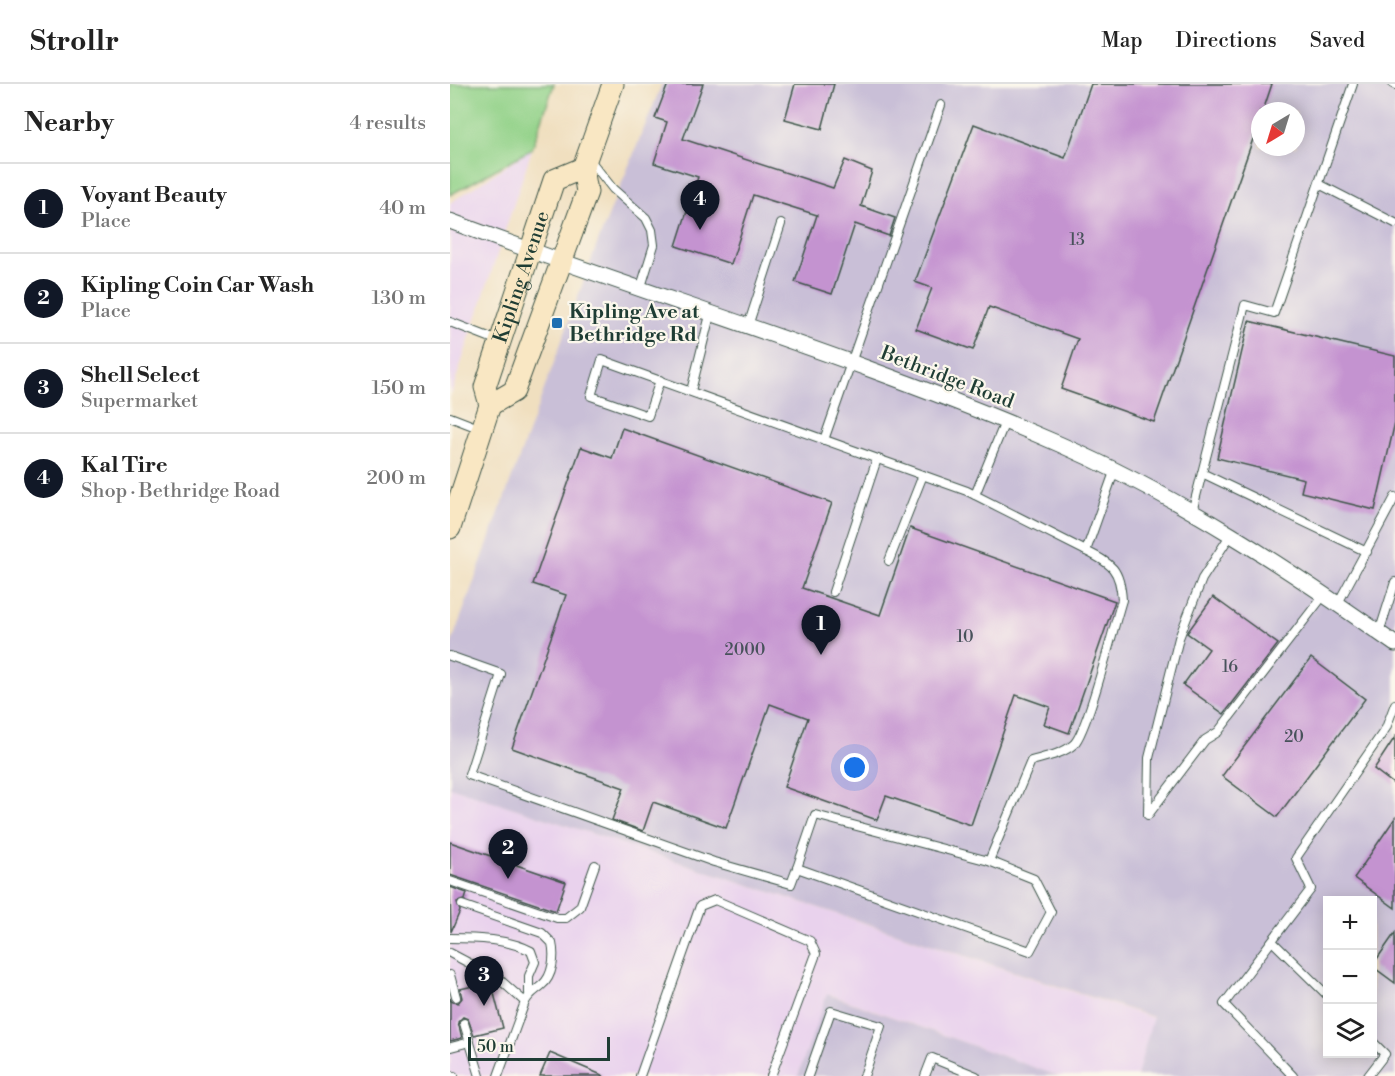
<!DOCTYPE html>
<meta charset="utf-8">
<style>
:root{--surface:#fff;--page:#f6f6f6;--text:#222;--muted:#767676;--line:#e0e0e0;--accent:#111827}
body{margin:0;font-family:"Libre Bodoni",serif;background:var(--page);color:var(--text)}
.controls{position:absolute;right:18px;bottom:18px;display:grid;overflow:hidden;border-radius:0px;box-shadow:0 3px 15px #0003}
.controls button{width:54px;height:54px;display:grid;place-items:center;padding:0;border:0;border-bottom:2px solid var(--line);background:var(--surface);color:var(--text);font:30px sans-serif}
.compass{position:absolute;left:801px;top:18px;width:54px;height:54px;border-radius:50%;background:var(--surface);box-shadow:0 3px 15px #0003;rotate:218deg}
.scale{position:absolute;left:18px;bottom:15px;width:142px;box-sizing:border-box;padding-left:6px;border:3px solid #1f3d34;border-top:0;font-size:16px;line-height:21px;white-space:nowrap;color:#1f3d34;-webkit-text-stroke:4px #fbf7ec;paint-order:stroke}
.you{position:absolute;left:405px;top:684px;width:21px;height:21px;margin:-15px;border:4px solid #fff;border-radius:50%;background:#1a73e8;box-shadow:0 0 0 9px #1a73e833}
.badge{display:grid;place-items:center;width:39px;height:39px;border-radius:50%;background:var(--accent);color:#fff;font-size:20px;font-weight:700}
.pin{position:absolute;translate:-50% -50px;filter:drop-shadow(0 2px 3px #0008)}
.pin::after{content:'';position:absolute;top:32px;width:21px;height:18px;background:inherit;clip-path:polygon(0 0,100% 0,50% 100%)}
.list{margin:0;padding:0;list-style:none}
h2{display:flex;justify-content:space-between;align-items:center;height:78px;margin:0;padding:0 24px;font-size:26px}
h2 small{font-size:20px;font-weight:400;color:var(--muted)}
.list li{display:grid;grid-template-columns:39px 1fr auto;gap:18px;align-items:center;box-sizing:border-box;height:90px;padding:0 24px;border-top:2px solid var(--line)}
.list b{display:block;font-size:22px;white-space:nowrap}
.list p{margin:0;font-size:20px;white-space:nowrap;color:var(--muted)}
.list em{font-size:20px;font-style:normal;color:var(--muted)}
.icon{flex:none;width:33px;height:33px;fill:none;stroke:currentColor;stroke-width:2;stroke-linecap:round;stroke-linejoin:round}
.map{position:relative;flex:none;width:945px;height:992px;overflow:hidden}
header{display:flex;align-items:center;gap:36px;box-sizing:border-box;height:84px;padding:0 30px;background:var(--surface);border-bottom:2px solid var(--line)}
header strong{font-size:28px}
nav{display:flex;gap:33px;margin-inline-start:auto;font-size:21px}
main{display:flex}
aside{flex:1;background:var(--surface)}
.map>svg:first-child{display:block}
.built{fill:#e9d2ed}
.industrial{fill:#c9bfd7;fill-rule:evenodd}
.green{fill:#93d289;stroke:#59885e;stroke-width:1.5}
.building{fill:#c493d0}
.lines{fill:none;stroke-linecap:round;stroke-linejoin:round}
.service-casing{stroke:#3e5549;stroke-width:10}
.minor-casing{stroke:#3e5549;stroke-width:17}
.secondary-casing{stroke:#3e5549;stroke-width:23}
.service{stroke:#fff;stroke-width:8}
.minor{stroke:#fff;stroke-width:15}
.secondary{stroke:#f9e7c3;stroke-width:21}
.poi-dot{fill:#1f6fb2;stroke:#fbf7ec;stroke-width:2}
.labels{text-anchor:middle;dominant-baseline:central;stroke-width:4.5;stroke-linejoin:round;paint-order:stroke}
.number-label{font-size:16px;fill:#48525b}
.street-label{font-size:20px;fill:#1f3d34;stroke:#fbf7ec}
.poi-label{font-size:20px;font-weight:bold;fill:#1f3d34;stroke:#fbf7ec;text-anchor:start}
</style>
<header>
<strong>Strollr</strong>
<nav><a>Map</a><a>Directions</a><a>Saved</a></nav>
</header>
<main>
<aside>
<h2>Nearby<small>4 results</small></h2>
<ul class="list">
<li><span class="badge">1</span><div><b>Voyant Beauty</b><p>Place</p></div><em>40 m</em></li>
<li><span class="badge">2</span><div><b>Kipling Coin Car Wash</b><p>Place</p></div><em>130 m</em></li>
<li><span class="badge">3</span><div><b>Shell Select</b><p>Supermarket</p></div><em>150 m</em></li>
<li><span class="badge">4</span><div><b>Kal Tire</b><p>Shop · Bethridge Road</p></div><em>200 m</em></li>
</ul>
</aside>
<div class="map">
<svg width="945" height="992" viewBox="0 0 945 992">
<rect width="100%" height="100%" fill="#fbf7ec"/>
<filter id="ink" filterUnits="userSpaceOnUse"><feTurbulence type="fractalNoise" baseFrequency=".0167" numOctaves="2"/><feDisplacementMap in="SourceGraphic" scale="12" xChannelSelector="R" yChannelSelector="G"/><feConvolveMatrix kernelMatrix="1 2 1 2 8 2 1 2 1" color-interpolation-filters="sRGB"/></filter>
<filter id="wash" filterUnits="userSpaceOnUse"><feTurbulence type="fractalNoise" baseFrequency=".008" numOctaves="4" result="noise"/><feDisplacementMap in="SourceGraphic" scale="24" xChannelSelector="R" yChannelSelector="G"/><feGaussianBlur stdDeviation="1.35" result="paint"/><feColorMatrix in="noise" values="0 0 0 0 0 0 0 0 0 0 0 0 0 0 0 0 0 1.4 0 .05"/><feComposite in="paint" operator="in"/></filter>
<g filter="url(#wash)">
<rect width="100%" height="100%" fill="#f0dfbf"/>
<g class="built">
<polygon points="82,65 0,313 0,119"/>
<polygon points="0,703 704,934 687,992 608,992 378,910 348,992 0,992"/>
</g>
<g class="industrial">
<path d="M212,0H945V992H687L703,933L0,703V563L149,155ZM810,27H846V63H810ZM878,816H922V970H878Z"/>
<polygon points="377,910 608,992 348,992"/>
</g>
<polygon class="green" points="0,0 104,0 82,65 0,111"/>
<g id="blocks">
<g class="building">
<polygon points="218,0 253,0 233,55 383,104 395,76 422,87 411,122 445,134 439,152 405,140 382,210 345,198 367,131 303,111 281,180 226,162 248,93 204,79 217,38 205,34"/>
<polygon points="345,0 384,0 372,45 335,35"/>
<polygon points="641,0 822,0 813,27 810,27 810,35 704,338 611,305 628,255 539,223 523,266 466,245 482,204 465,198 524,40 615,74"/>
<polygon points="799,237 945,272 945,338 925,426 851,408 854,395 767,374"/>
<polygon points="172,344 382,419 352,504 430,531 460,444 665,517 619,649 594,640 600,623 566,611 521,741 436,712 427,736 334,703 358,634 320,620 276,744 203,718 193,747 162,736 174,704 62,664 116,511 83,500 131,363 162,374"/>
<polygon points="763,513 828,560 774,630 733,601 759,565 737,549"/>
<polygon points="861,574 915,615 827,733 772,692"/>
<polygon points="945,653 945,701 924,685"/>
<polygon points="945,734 945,824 904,794"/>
<polygon points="0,758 116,798 106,827 0,791"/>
<polygon points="0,803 17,809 15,816 7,818 10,827 1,848"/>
<polygon points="945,849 945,899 922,882"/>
<polygon points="41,898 53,944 24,951 18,935 13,933 8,938 12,954 0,957 0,914 2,918 8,919 12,914 10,905"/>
<polygon points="100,969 154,992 90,992"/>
</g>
</g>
</g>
<g filter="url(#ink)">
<use href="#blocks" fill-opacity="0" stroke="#3e5549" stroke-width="1.5"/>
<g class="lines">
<defs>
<g id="service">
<polyline points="943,0 945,1"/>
<polyline points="140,76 163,105 196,134 202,146 204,161 190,206"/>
<polyline points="869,100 945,139"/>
<polyline points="0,238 49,257"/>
<polyline points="298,242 331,140"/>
<polyline points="210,296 198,332 141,312 152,276 517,407 636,467 664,388"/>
<polyline points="241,307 260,231"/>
<polyline points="0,333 31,345"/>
<polyline points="374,356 491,21"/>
<polyline points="752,389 917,468"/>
<polyline points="525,411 555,338"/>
<polyline points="742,428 795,221 824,229 903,0"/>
<polyline points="781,450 752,495 729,554 699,674 698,731 755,656 768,648 873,512"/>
<polyline points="439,477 473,391"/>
<polyline points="383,508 427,375"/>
<polyline points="887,521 945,413"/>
<polyline points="929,549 945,498"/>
<path d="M0,572L51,590L19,691L264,778L341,800L347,784L580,867L601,828L584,795L539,777L581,677C595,673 613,670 624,660C638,646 664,541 672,516C670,485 662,480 636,467"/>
<polyline points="347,784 365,731 539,777"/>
<polyline points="0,797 107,834 116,834 130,823 145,781"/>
<path d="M12,821L92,849L102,859C105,872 103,892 92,901C84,908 80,909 75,918"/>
<path d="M0,854C26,854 59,855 81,867L85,878L79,892V909"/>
<polyline points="822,857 878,912"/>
<polyline points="0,869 49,895 75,918 48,992"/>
<polyline points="0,891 6,913"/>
<polyline points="14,939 30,992"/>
<polyline points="1,963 20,958"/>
<polyline points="0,991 4,992"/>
<polyline points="190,992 250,822 265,816 360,857 366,870 321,992"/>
<polyline points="358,992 381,927 431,942 414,992"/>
<polyline points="475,992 482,974 526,992"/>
<polyline points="843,992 774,920 861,805 846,774 936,644 945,620"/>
<polyline points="918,992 935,970 922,957"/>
</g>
<path id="minor" d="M0,137C202,213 411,274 609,360C728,412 839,485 945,560"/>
<g id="secondary">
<polyline points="40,321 64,307 137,108 133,84 163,0"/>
<path id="s1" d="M0,444L40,321L35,303L104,96L133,84"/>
</g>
</defs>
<use href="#service" class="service-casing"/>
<use href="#minor" class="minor-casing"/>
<use href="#secondary" class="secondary-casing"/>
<use href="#service" class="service"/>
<use href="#minor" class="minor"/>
<use href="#secondary" class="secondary"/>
</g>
</g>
<rect class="poi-dot" x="101" y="233" width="12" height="12" rx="3"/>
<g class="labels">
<g class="number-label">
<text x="627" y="156">13</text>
<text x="515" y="553">10</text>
<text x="295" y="566">2000</text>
<text x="780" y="583">16</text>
<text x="844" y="653">20</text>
</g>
<g class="street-label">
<text stroke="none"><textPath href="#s1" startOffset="264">Kipling Avenue</textPath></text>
<text transform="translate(497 294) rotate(21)">Bethridge Road</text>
</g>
<g class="poi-label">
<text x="119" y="228">Kipling Ave at<tspan x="119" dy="23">Bethridge Rd</tspan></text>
</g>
</g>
</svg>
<div class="controls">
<button>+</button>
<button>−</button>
<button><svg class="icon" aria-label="layers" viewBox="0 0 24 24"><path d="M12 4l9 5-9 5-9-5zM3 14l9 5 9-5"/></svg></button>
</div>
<svg class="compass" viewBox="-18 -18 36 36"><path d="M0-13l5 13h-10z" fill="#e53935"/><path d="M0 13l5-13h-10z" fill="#767676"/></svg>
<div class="scale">50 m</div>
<div class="you"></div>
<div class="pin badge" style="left:371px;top:571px">1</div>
<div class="pin badge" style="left:58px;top:795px">2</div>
<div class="pin badge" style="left:34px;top:922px">3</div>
<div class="pin badge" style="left:250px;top:146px">4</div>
</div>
</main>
